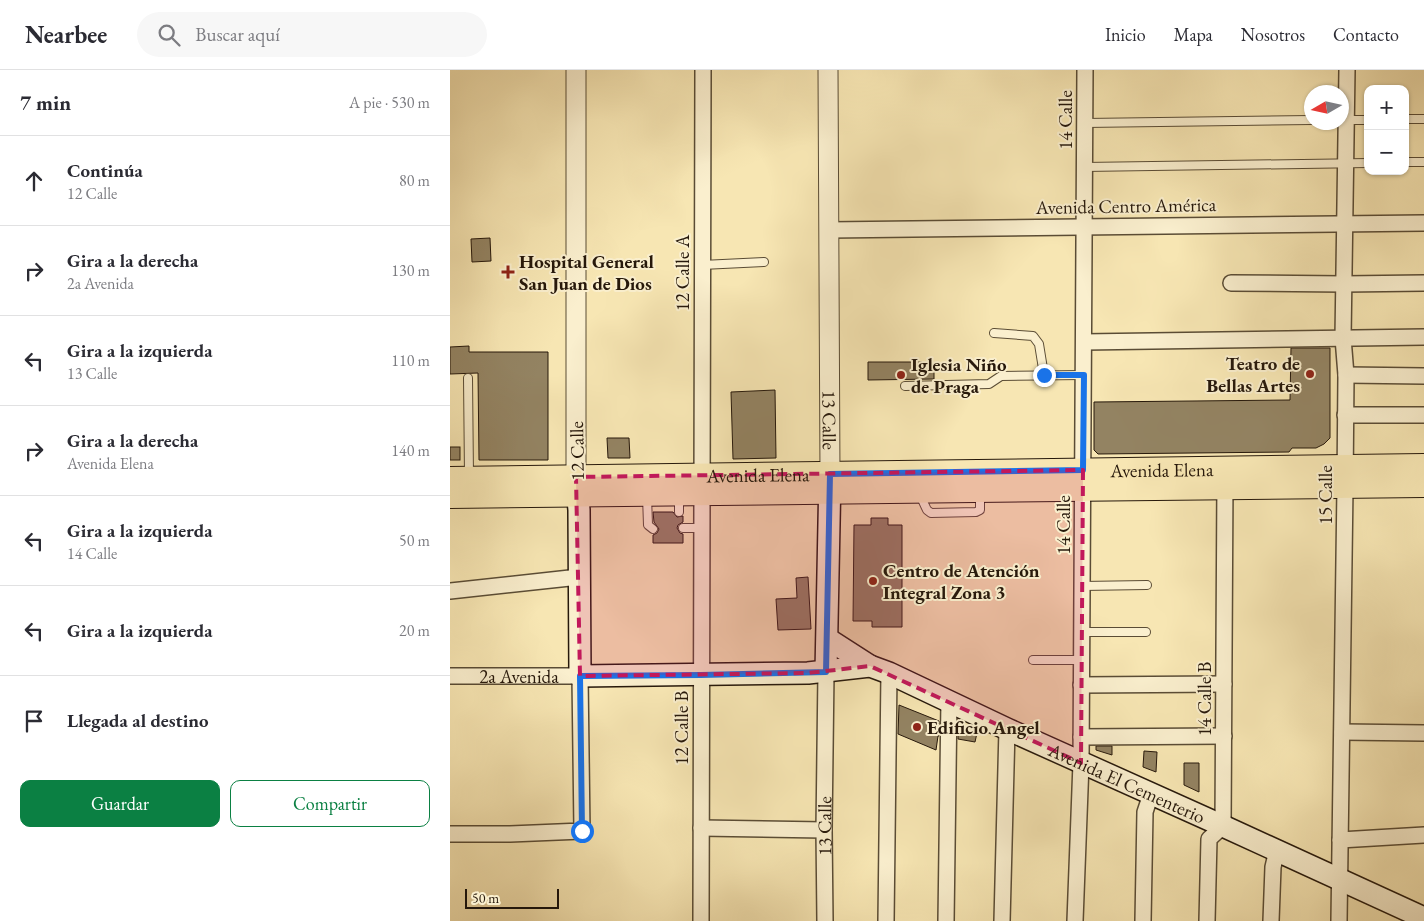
<!DOCTYPE html>
<html lang="es">
<meta charset="utf-8">
<style>
:root{--surface:#fff;--page:#f7f7f7;--text:#2b2b33;--muted:#7c7c81;--line:#e1e1e2;--accent:#0b8043}
body{margin:0;font-family:"EB Garamond",serif;background:var(--page);color:var(--text)}
.controls{position:absolute;right:15px;top:15px;display:grid;overflow:hidden;border-radius:10px;box-shadow:0 1px 4px #0004}
.controls button{width:45px;height:45px;display:grid;place-items:center;padding:0;border:0;border-bottom:1px solid var(--line);background:var(--surface);color:var(--text);font:25px sans-serif}
.compass{position:absolute;left:854px;top:15px;width:45px;height:45px;border-radius:50%;background:var(--surface);box-shadow:0 1px 4px #0004;rotate:261deg}
.scale{position:absolute;left:15px;bottom:12px;width:94px;box-sizing:border-box;padding-left:5px;border:2px solid #26180b;border-top:0;font-size:14px;line-height:18px;white-space:nowrap;color:#26180b;-webkit-text-stroke:4px #faefce;paint-order:stroke}
.stop{position:absolute;width:15px;height:15px;margin:-11px;border:4px solid #1a73e8;border-radius:50%;background:#fff}
.stop.end{background:#1a73e8;border-color:#fff;box-shadow:0 1px 5px #0008}
.list{margin:0;padding:0;list-style:none}
h2{display:flex;justify-content:space-between;align-items:center;height:65px;margin:0;padding:0 20px;font-size:21px}
h2 small{font-size:16px;font-weight:400;color:var(--muted)}
.list li{display:grid;grid-template-columns:32px 1fr auto;gap:15px;align-items:center;box-sizing:border-box;height:90px;padding:0 20px;border-top:1px solid var(--line)}
.list b{display:block;font-size:19px;white-space:nowrap}
.list p{margin:0;font-size:16px;white-space:nowrap;color:var(--muted)}
.list em{font-size:16px;font-style:normal;color:var(--muted)}
.actions{display:flex;gap:10px;padding:15px 20px}
.actions a{flex:1;padding:11px 0;border:1px solid var(--accent);border-radius:10px;text-align:center;font-size:18px;color:var(--accent)}
.actions .main{background:var(--accent);color:#fff}
.icon{flex:none;width:28px;height:28px;fill:none;stroke:currentColor;stroke-width:2;stroke-linecap:round;stroke-linejoin:round}
.map{position:relative;flex:none;width:974px;height:851px;overflow:hidden}
header{display:flex;align-items:center;gap:30px;box-sizing:border-box;height:70px;padding:0 25px;background:var(--surface);border-bottom:1px solid var(--line)}
header strong{font-size:24px}
nav{display:flex;gap:28px;margin-inline-start:auto;font-size:18px}
.search{width:350px;height:45px;background:var(--page);display:flex;align-items:center;gap:12px;box-sizing:border-box;padding:0 18px;border-radius:28px;color:var(--muted);font-size:19px}
main{display:flex}
aside{flex:1;background:var(--surface)}
.map>svg:first-child{display:block}
.building{fill:#938362;stroke:#26180b}
.lines{fill:none;stroke-linecap:round;stroke-linejoin:round}
.service-casing{stroke:#5a4c35;stroke-width:10}
.minor-casing{stroke:#5a4c35;stroke-width:18}
.tertiary-casing{stroke:#5a4c35;stroke-width:21}
.secondary-casing{stroke:#26180b;stroke-width:24}
.primary-casing{stroke:#26180b;stroke-width:26}
.service{stroke:#faefce;stroke-width:8}
.minor{stroke:#faefce;stroke-width:15}
.tertiary{stroke:#faefce;stroke-width:19}
.secondary{stroke:#faefce;stroke-width:21}
.primary{stroke:#f7e6b3;stroke-width:24}
.route{stroke:#1a73e8;stroke-width:6}
.marked{fill:#c2185b;fill-opacity:0.2;stroke:#c2185b;stroke-width:4;stroke-dasharray:10 6;stroke-linejoin:round}
.poi-dot{fill:#8f2418;stroke:#faefce;stroke-width:2}
.labels{text-anchor:middle;dominant-baseline:central;stroke-width:4;stroke-linejoin:round;paint-order:stroke}
.street-label{font-size:19px;fill:#26180b;stroke:#faefce}
.poi-label{font-size:19px;font-weight:bold;fill:#26180b;stroke:#faefce;text-anchor:start}
</style>
<header>
<strong>Nearbee</strong>
<div class="search"><svg class="icon" aria-label="search" viewBox="0 0 24 24"><circle cx="10" cy="10" r="6"/><path d="M15 15l6 6"/></svg>Buscar aquí</div>
<nav><a>Inicio</a><a>Mapa</a><a>Nosotros</a><a>Contacto</a></nav>
</header>
<main>
<aside>
<h2>7 min<small>A pie · 530 m</small></h2>
<ul class="list">
<li><svg class="icon" aria-label="ahead" viewBox="0 0 24 24"><path d="M12 20V5M6 11l6-6 6 6"/></svg><div><b>Continúa</b><p>12 Calle</p></div><em>80 m</em></li>
<li><svg class="icon" aria-label="right" viewBox="0 0 24 24"><path d="M7 20v-9h11M14 6l5 5-5 5"/></svg><div><b>Gira a la derecha</b><p>2a Avenida</p></div><em>130 m</em></li>
<li><svg class="icon" aria-label="left" viewBox="0 0 24 24"><path d="M17 20v-9H6M10 6l-5 5 5 5"/></svg><div><b>Gira a la izquierda</b><p>13 Calle</p></div><em>110 m</em></li>
<li><svg class="icon" aria-label="right" viewBox="0 0 24 24"><path d="M7 20v-9h11M14 6l5 5-5 5"/></svg><div><b>Gira a la derecha</b><p>Avenida Elena</p></div><em>140 m</em></li>
<li><svg class="icon" aria-label="left" viewBox="0 0 24 24"><path d="M17 20v-9H6M10 6l-5 5 5 5"/></svg><div><b>Gira a la izquierda</b><p>14 Calle</p></div><em>50 m</em></li>
<li><svg class="icon" aria-label="left" viewBox="0 0 24 24"><path d="M17 20v-9H6M10 6l-5 5 5 5"/></svg><div><b>Gira a la izquierda</b></div><em>20 m</em></li>
<li><svg class="icon" aria-label="arrive" viewBox="0 0 24 24"><path d="M6 21V4h12l-3 4 3 4H6"/></svg><div><b>Llegada al destino</b></div></li>
</ul>
<div class="actions"><a class="main">Guardar</a><a>Compartir</a></div>
</aside>
<div class="map">
<svg width="974" height="851" viewBox="0 0 974 851">
<rect width="100%" height="100%" fill="#f7e6b3"/>
<filter id="stains"><feTurbulence type="fractalNoise" baseFrequency=".004" numOctaves="4"/><feColorMatrix values="0 0 0 0 .2 0 0 0 0 .09 0 0 0 0 .02 0 0 0 .5 -.17"/></filter>
<radialGradient id="worn" r=".72"><stop offset=".6" stop-color="#630" stop-opacity="0"/><stop offset="1" stop-color="#630" stop-opacity=".3"/></radialGradient>
<g class="building">
<polygon points="40,168 41,191 22,192 21,169"/>
<polygon points="19,276 19,282 98,282 98,390 29,390 28,303 0,304 0,277"/>
<polygon points="841,278 880,278 880,368 874,374 866,378 842,378 839,382 648,384 644,380 644,332 840,330"/>
<polygon points="418,292 473,292 473,294 484,294 484,309 418,310"/>
<polygon points="325,320 326,388 283,389 281,322"/>
<polygon points="157,368 179,368 180,388 158,388"/>
<rect x="0" y="377" width="10" height="13"/>
<polygon points="203,442 223,442 227,447 233,446 233,452 228,455 227,458 230,463 233,464 233,473 203,473 203,465 207,463 209,459 204,452"/>
<polygon points="421,448 438,448 438,455 452,455 452,557 422,557 422,551 403,551 404,455 421,455"/>
<polygon points="358,507 361,559 328,560 326,529 347,528 346,508"/>
<polygon points="449,635 489,651 489,666 488,666 486,680 448,664"/>
<polygon points="508,660 527,663 525,672 508,669"/>
<polygon points="646,676 662,676 662,685 646,680"/>
<polygon points="694,681 707,682 706,702 693,697"/>
<polygon points="734,693 749,693 749,722 734,715"/>
</g>
<g class="lines">
<defs>
<g id="service">
<polyline points="955,49 974,49"/>
<polyline points="893,50 918,50"/>
<polyline points="635,53 862,50"/>
<polyline points="955,92 974,92"/>
<polyline points="634,97 918,93"/>
<polyline points="252,195 314,192"/>
<polyline points="544,263 583,266 589,274 594,305"/>
<polyline points="18,308 19,406"/>
<polyline points="455,316 539,314 551,306 633,305"/>
<polyline points="470,425 477,440 481,443 526,442 530,440 530,423"/>
<polyline points="197,426 198,455 203,459"/>
<polyline points="229,426 229,442"/>
<polyline points="233,458 251,458"/>
<polyline points="632,516 697,515"/>
<polyline points="632,562 696,562"/>
<polyline points="583,590 631,590"/>
</g>
<g id="minor">
<polyline points="379,160 974,153"/>
<polyline points="781,213 894,214 974,213"/>
<polyline points="634,272 974,267"/>
<polyline points="896,305 974,306"/>
<polyline points="895,345 974,345"/>
<polyline points="0,521 129,507"/>
<path id="s1" d="M0,606H130L132,761L60,764H0"/>
<polyline points="631,615 774,614"/>
<polyline points="892,662 974,663"/>
<polyline points="631,667 774,666"/>
<polyline points="251,758 374,760"/>
<polyline points="890,770 974,765"/>
<polyline points="251,851 253,0"/>
<path id="s2" d="M375,851L374,760L376,602"/>
<polyline points="436,851 439,603"/>
<polyline points="496,851 499,630"/>
<polyline points="552,851 557,659"/>
<polyline points="625,851 631,693 635,0"/>
<polyline points="693,851 695,742 701,724"/>
<polyline points="757,851 759,769 773,756 775,409"/>
<polyline points="821,851 823,797 827,780"/>
<polyline points="889,851 895,417 896,305 893,268 897,0"/>
</g>
<g id="tertiary">
<polyline points="126,0 126,407"/>
<path id="s3" d="M378,0L380,404"/>
</g>
<g id="secondary">
<path id="s4" d="M126,407L129,440L130,606L358,603L420,596L439,603L557,659L773,756L974,848"/>
<polyline points="378,569 420,596"/>
<polyline points="376,602 380,404"/>
</g>
<g id="primary">
<path id="s5" d="M0,409C325,404 649,401 974,396"/>
<polyline points="0,426 974,415"/>
</g>
</defs>
<use href="#service" class="service-casing"/>
<use href="#minor" class="minor-casing"/>
<use href="#tertiary" class="tertiary-casing"/>
<use href="#secondary" class="secondary-casing"/>
<use href="#primary" class="primary-casing"/>
<use href="#service" class="service"/>
<use href="#minor" class="minor"/>
<use href="#tertiary" class="tertiary"/>
<use href="#secondary" class="secondary"/>
<use href="#primary" class="primary"/>
</g>
<g class="lines">
<polyline class="route" points="132,761 130,606 251,605 376,602 380,404 633,400 634,305 594,305"/>
</g>
<path class="marked" d="M633,400L631,693L420,596L358,603L130,606L126,407Z"/>
<g class="poi-dot">
<path d="M55.5 194.5h5v5h5v5h-5v5h-5v-5h-5v-5h5z"/>
<circle cx="860" cy="304" r="5"/>
<circle cx="451" cy="305" r="5"/>
<circle cx="423" cy="511" r="5"/>
<circle cx="467" cy="657" r="5"/>
</g>
<g class="labels">
<g class="street-label">
<text transform="translate(615 50) rotate(-90)">14 Calle</text>
<text transform="translate(676 136) rotate(-1)">Avenida Centro América</text>
<text transform="translate(232 203) rotate(-90)">12 Calle A</text>
<text stroke="none"><textPath href="#s3" startOffset="350">13 Calle</textPath></text>
<text transform="translate(127 381) rotate(-91)">12 Calle</text>
<text stroke="none"><textPath href="#s5" startOffset="712">Avenida Elena</textPath></text>
<text stroke="none"><textPath href="#s5" startOffset="308">Avenida Elena</textPath></text>
<text transform="translate(875 425) rotate(-90)">15 Calle</text>
<text transform="translate(613 455) rotate(-90)">14 Calle</text>
<text stroke="none"><textPath href="#s1" startOffset="69">2a Avenida</textPath></text>
<text transform="translate(754 629) rotate(-90)">14 Calle B</text>
<text transform="translate(231 658) rotate(-90)">12 Calle B</text>
<text stroke="none"><textPath href="#s4" startOffset="772">Avenida El Cementerio</textPath></text>
<text stroke="none"><textPath href="#s2" startOffset="95">13 Calle</textPath></text>
</g>
<g class="poi-label">
<text x="69" y="191">Hospital General<tspan x="69" dy="22">San Juan de Dios</tspan></text>
<text x="850" y="293" text-anchor="end">Teatro de<tspan x="850" dy="22">Bellas Artes</tspan></text>
<text x="461" y="294">Iglesia Niño<tspan x="461" dy="22">de Praga</tspan></text>
<text x="433" y="500">Centro de Atención<tspan x="433" dy="22">Integral Zona 3</tspan></text>
<text x="477" y="657">Edificio Angel</text>
</g>
</g>
<rect width="100%" height="100%" filter="url(#stains)"/>
<rect width="100%" height="100%" fill="url(#worn)"/>
</svg>
<div class="controls">
<button>+</button>
<button>−</button>
</div>
<svg class="compass" viewBox="-18 -18 36 36"><path d="M0-13l5 13h-10z" fill="#e53935"/><path d="M0 13l5-13h-10z" fill="#7c7c81"/></svg>
<div class="scale">50 m</div>
<div class="stop" style="left:132px;top:761px"></div>
<div class="stop end" style="left:594px;top:305px"></div>
</div>
</main>
